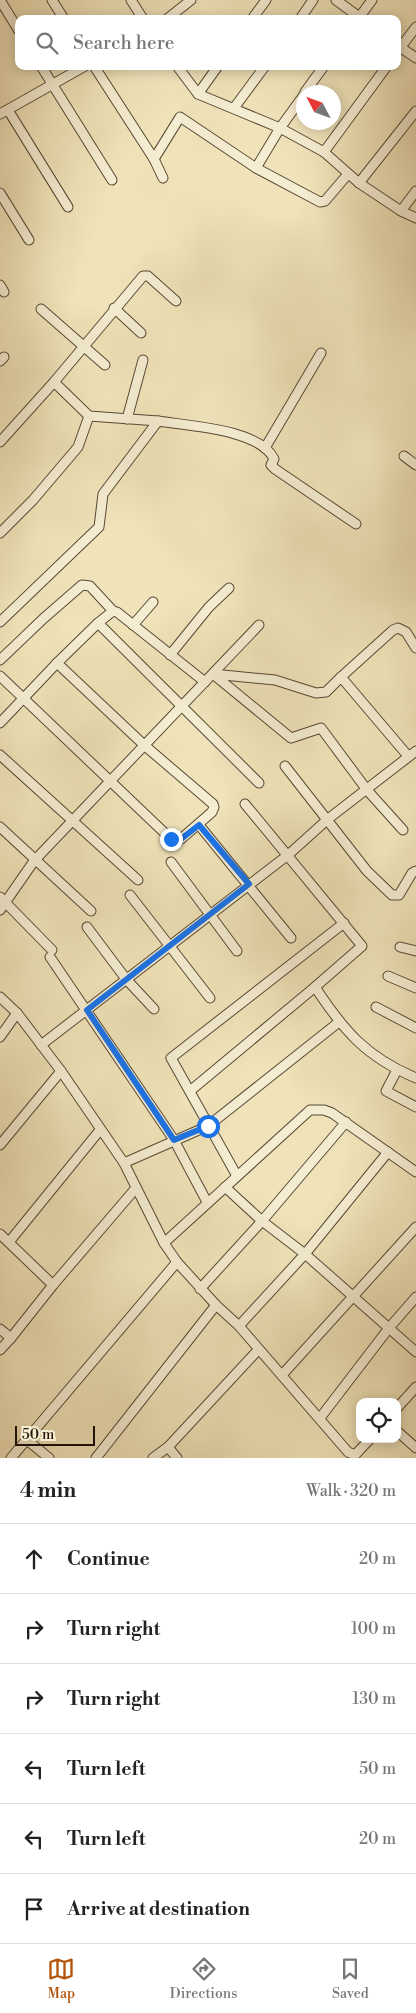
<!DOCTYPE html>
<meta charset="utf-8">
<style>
:root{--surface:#fff;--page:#f2f2f2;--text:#222;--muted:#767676;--line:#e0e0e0;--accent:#b45309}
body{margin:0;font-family:"Libre Bodoni",serif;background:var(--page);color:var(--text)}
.controls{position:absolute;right:15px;bottom:15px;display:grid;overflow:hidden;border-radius:10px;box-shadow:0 2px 12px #0003}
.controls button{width:45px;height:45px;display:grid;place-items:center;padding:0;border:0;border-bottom:1px solid var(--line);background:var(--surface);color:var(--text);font:25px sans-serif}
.compass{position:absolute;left:296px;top:85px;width:45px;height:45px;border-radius:50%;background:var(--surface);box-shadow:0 2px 12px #0003;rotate:311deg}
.scale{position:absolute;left:15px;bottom:12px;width:80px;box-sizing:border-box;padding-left:5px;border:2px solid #251508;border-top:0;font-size:14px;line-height:18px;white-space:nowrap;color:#251508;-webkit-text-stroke:4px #f5edd2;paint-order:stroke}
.stop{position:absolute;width:15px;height:15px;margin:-11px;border:4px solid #1a73e8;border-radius:50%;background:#fff}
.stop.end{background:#1a73e8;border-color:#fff;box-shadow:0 1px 5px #0008}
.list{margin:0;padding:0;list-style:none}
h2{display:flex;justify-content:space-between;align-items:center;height:65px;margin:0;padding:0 20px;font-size:21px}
h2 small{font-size:16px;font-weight:400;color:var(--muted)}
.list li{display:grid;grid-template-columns:32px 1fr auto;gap:15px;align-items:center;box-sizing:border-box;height:70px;padding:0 20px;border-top:1px solid var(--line)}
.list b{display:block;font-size:19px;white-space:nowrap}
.list em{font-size:16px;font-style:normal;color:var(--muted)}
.icon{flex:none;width:28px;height:28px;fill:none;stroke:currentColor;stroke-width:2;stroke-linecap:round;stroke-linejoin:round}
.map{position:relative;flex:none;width:416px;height:1458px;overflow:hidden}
.search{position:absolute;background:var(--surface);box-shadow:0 2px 12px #0003;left:15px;right:15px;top:15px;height:55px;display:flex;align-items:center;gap:12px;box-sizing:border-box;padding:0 18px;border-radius:10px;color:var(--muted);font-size:19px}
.sheet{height:485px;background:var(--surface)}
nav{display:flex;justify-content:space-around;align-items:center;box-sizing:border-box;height:70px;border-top:1px solid var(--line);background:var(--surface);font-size:14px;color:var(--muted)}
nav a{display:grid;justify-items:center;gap:2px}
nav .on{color:var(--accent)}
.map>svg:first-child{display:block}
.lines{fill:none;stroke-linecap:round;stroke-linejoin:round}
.minor-casing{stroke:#584834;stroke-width:11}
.minor{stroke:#f5edd2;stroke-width:9}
.route{stroke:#1a73e8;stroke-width:6}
</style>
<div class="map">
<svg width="416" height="1458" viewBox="0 0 416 1458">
<rect width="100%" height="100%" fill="#f0e3b9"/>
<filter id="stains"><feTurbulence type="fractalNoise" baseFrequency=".004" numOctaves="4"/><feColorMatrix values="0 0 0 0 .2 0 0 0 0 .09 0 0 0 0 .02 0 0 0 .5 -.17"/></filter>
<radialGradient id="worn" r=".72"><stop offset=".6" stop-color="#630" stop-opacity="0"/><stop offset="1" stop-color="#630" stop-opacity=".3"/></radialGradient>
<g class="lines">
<defs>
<g id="minor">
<polyline points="0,0 19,31"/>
<polyline points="52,0 64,19"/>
<polyline points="131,0 143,19"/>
<polyline points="336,0 362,19"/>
<polyline points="167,19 191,0"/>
<polyline points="252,19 266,0"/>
<polyline points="300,19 313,0"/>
<polyline points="358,19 372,0"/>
<polyline points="397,45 416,58"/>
<polyline points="397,52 416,27"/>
<polyline points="41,66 112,180"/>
<polyline points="94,66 154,159 163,178"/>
<polyline points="177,66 198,94 280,128 324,152 359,183 401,211 416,218"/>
<polyline points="305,92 324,66"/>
<polyline points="198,94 218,66"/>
<polyline points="234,108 265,66"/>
<polyline points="8,110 68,207"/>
<polyline points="0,114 85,66"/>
<polyline points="324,152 387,66"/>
<polyline points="154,159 180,117 256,168 320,202 325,201 348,174"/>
<polyline points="256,168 280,128 304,95"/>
<polyline points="359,183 416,111"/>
<polyline points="0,193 29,240"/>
<polyline points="401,211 416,191"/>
<polyline points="0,285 4,292"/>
<polyline points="114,308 141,333"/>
<polyline points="41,309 105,365"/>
<polyline points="0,361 4,357"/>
<polyline points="54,382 143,276 148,276 176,301"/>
<polyline points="127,419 143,360"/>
<polyline points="0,442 54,382 89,416 158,421"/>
<polyline points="265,448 321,353"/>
<polyline points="404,456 416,465"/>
<polyline points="0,533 33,500 78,447 89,416"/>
<path d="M0,622L99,527L103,494L158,421C188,426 260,429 274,459L271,465L275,469L356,524"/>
<polyline points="98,623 259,783"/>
<polyline points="133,625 153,602"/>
<polyline points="170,655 209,607 229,588"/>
<polyline points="0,660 44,618 82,585 90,586 113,611"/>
<polyline points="213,674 291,738 321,728 367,790 403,830"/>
<polyline points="213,674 275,680 316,693 326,692 341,677 408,756"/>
<polyline points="0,676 171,839 178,841 181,839 212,812 214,807 213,804 144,745 57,663"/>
<polyline points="341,677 393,630 398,628 406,632 416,648"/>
<polyline points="0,723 57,663 98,623 113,611 117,612 205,682"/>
<polyline points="0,755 138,880"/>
<polyline points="285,766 367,871 392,895 399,895 412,873 416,871"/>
<polyline points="199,825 291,938"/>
<polyline points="0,827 91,911"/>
<polyline points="171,862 237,951"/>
<polyline points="130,895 210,998"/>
<polyline points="0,897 52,950"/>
<polyline points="0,910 34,861 259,625"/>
<polyline points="87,927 126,979 154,1009"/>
<polyline points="400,947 416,951"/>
<polyline points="50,957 174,1140 207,1202"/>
<polyline points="388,976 416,988"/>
<path d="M315,987C344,1031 366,1057 416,1078"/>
<polyline points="0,997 17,1013 61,1071 124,1163 164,1243 177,1262 216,1305 239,1326 348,1452 355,1455 370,1439"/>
<polyline points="376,1007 416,1028"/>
<polyline points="0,1037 17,1013"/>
<polyline points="41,1045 288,855 328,819 416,751"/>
<polyline points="397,1070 386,1091 416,1107"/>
<polyline points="190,1091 315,987 362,946 245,804"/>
<polyline points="0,1145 61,1071"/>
<polyline points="124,1163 208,1126 339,1022"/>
<polyline points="237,1176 171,1058 344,923"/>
<polyline points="225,1187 262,1221 305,1254 416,1352"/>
<polyline points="0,1234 53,1285 136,1188"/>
<polyline points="9,1242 100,1130"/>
<polyline points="164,1243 310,1110 324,1110 332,1113 416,1172"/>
<polyline points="200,1289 262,1221 346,1122"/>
<polyline points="239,1326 305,1254 388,1152"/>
<polyline points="0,1329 11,1338 53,1285"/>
<polyline points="0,1350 11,1338"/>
<polyline points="282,1375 416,1227"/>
<polyline points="397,1408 416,1387"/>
<polyline points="320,1418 389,1328 416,1297"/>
<polyline points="397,1431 416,1448"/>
<polyline points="27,1440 49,1458"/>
<polyline points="168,1447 177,1458"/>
<polyline points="11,1458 177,1262"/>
<polyline points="96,1458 216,1305"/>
<polyline points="153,1458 168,1447 258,1350"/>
</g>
</defs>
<use href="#minor" class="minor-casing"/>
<use href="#minor" class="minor"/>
</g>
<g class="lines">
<polyline class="route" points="171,839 175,841 181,839 199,825 249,884 87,1010 174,1140 208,1126"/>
</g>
<rect width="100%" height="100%" filter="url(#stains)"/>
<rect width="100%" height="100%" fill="url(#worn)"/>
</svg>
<div class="controls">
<button><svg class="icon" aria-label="locate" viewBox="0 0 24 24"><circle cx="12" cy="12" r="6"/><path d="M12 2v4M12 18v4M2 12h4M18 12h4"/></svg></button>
</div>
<svg class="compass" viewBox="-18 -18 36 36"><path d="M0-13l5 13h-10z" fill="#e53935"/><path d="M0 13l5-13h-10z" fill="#767676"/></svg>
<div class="scale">50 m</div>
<div class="stop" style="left:208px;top:1126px"></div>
<div class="stop end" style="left:171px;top:839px"></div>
<div class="search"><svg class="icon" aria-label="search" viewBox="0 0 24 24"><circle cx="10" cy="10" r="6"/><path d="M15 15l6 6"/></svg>Search here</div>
</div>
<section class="sheet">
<h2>4 min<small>Walk · 320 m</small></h2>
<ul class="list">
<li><svg class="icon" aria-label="ahead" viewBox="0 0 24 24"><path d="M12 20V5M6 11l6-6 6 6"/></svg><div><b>Continue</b></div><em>20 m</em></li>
<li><svg class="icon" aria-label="right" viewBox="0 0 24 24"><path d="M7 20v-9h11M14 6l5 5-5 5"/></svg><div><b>Turn right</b></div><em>100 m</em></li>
<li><svg class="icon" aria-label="right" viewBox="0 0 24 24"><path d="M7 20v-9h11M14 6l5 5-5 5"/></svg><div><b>Turn right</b></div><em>130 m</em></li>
<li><svg class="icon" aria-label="left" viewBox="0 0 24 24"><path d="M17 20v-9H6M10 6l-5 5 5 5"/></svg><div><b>Turn left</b></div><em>50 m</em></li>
<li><svg class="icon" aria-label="left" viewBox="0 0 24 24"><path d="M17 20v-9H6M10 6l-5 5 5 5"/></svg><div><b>Turn left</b></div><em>20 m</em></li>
<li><svg class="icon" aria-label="arrive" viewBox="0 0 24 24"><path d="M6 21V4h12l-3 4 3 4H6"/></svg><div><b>Arrive at destination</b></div></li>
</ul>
</section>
<nav>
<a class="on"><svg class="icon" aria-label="map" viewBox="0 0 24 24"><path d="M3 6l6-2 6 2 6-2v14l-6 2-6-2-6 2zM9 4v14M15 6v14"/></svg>Map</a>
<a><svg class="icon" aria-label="directions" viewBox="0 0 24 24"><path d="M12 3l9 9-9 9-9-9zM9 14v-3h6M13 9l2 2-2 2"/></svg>Directions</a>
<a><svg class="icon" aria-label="saved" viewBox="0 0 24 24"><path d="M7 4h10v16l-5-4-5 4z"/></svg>Saved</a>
</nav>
